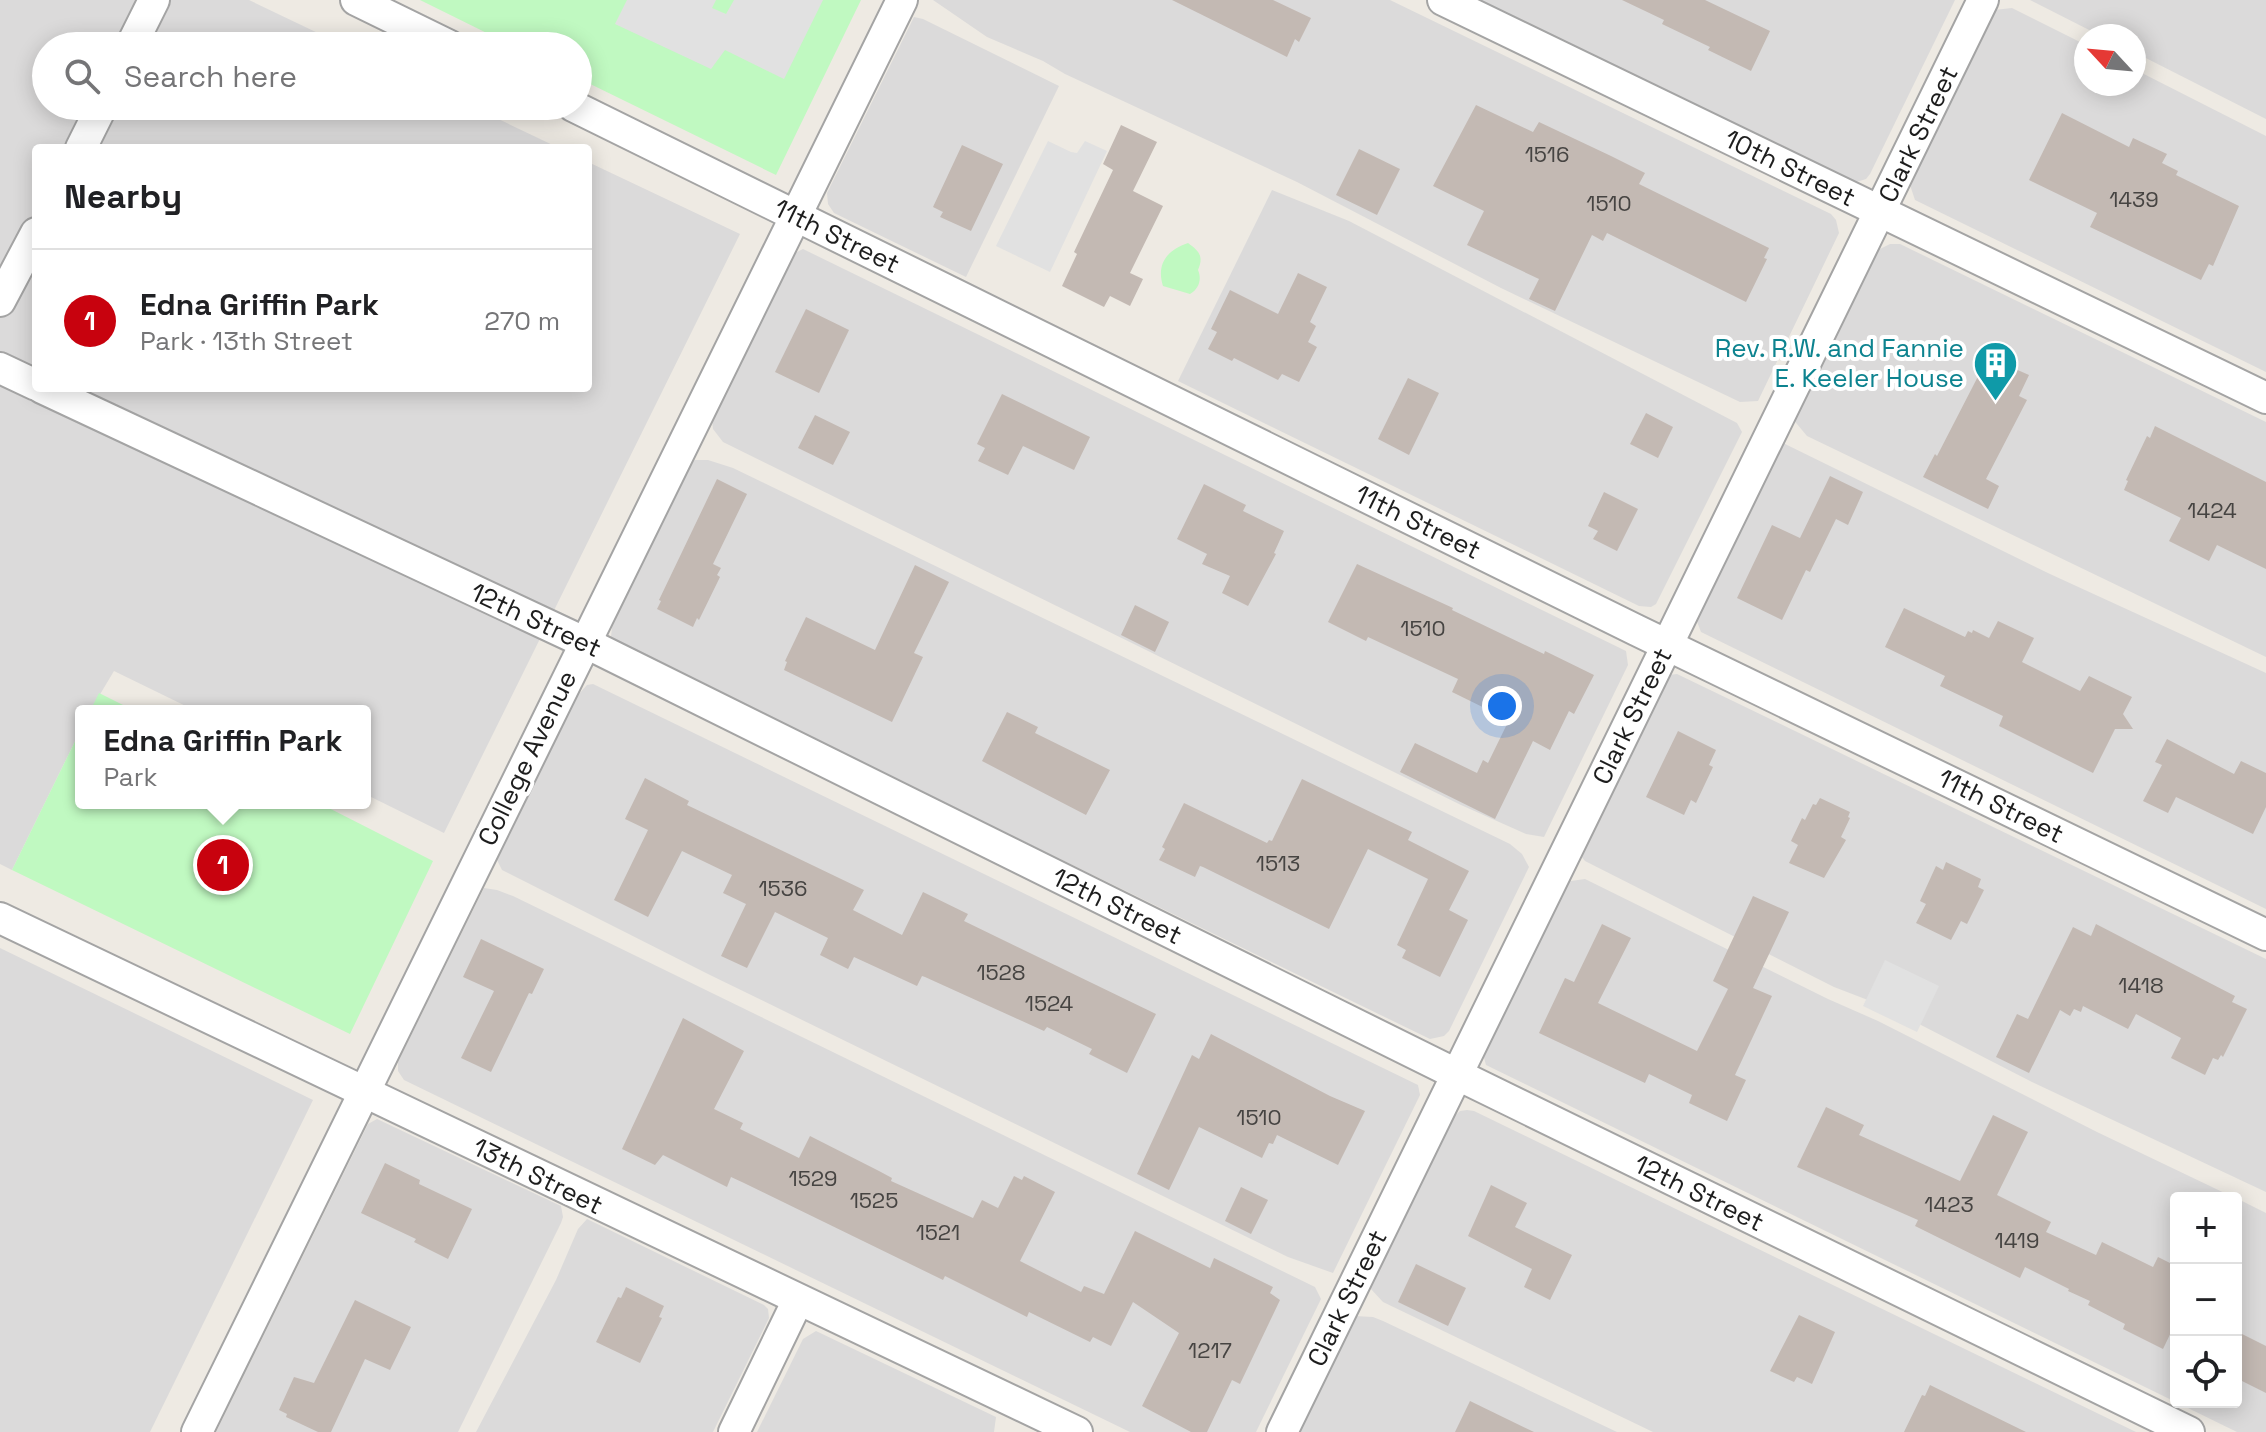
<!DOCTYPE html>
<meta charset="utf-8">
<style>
:root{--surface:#fff;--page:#f6f6f6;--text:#202124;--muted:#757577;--line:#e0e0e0;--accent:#c8020e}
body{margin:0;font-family:"Space Grotesk",sans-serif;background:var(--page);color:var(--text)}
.controls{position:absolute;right:24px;bottom:24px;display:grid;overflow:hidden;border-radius:8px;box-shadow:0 4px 20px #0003}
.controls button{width:72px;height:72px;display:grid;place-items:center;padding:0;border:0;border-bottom:2px solid var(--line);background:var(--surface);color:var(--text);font:40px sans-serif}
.compass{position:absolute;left:2074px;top:24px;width:72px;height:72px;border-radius:50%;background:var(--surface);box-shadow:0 4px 20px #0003;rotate:296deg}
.you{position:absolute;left:1502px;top:706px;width:28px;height:28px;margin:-20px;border:6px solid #fff;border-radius:50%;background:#1a73e8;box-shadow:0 0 0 12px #1a73e833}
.badge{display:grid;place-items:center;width:52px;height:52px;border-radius:50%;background:var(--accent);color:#fff;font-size:26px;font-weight:700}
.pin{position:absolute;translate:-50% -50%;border:4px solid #fff;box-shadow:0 2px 8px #0006}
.popup{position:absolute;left:75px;top:705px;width:296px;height:104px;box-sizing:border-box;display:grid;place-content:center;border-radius:8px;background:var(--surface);filter:drop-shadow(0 2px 6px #0005);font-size:26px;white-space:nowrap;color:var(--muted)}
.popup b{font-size:30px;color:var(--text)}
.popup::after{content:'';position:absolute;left:50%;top:100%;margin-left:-16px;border:16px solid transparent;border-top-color:var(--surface)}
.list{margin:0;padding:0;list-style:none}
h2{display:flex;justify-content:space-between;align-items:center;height:104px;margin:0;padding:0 32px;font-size:34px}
h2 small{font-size:26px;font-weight:400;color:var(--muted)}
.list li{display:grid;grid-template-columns:52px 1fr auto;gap:24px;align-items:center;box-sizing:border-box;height:144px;padding:0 32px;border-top:2px solid var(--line)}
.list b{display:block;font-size:30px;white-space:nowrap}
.list p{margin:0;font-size:26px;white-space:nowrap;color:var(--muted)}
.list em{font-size:26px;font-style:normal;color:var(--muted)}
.icon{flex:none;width:44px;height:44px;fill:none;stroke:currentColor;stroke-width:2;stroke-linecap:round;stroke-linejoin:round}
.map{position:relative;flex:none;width:2266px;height:1432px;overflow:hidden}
.search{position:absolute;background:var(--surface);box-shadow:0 4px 20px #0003;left:32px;top:32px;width:560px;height:88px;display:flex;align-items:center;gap:20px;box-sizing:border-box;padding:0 28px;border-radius:44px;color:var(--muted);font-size:30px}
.panel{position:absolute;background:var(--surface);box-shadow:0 4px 20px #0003;left:32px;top:144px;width:560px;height:248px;border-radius:8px}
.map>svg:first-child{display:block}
.residential{fill:#dbdada}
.park{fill:#c0f9c1}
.parking{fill:#e1e1e1}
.building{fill:#c3b9b3}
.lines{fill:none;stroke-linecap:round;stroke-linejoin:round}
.minor-casing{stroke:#a4a4a4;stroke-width:34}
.minor{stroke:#fff;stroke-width:30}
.labels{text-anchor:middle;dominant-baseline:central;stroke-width:8;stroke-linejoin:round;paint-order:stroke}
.number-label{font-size:22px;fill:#464442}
.street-label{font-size:26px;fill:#1d1d1d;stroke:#fff}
.culture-label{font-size:26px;fill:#0d838f;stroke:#fff;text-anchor:end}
</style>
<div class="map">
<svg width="2266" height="1432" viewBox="0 0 2266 1432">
<rect width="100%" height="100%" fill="#eeeae3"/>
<g class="residential">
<polygon points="0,0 249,0 345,46 46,46 46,106 471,106 559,148 36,148 36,388 588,388 588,162 740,234 444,833 365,794 365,711 196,711 114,671 90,711 81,711 81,729 12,870 0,864"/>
<polygon points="933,0 1390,0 1831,214 1836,220 1839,233 1758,401 1740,402 1501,288 1297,182 1065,74 1043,61 987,37"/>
<polygon points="1474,0 1955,0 1870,174 1866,179 1853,183"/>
<polygon points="2030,0 2266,0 2266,119 2134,52 2134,36 2101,36"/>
<polygon points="2012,8 2086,45 2086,84 2134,84 2134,69 2266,136 2266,372 1915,200 1910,185 1912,177 1994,10"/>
<polygon points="914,17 923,19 1059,86 966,277 834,213 828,204 827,193"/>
<polygon points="1272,190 1349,221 1737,423 1742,432 1656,604 1651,607 1639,606 1178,381"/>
<polygon points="1890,244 1900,244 2266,422 2266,657 1807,436 1792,418 1874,252"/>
<polygon points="803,249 1626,651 1628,665 1544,837 1526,834 1461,805 723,442 713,429 712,420 793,254"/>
<polygon points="1781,442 2050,574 2266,673 2266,909 1701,632 1696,619"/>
<polygon points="695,460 708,460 733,468 1510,844 1522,854 1529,867 1449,1031 1444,1036 1430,1039 618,644 611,637 612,627 691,463"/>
<polygon points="1677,674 2266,959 2266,1192 2032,1082 1886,1007 1834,987 1585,861 1581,856 1669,675"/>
<polygon points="593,684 1418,1085 1420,1095 1333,1273 1288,1257 710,975 502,870 497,860 578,695 587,685"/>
<polygon points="1585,879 1828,999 1878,1021 2097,1132 2235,1198 2176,1198 2176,1402 2236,1402 2236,1198 2266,1213 2266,1432 2237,1432 1486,1065 1483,1054 1564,882"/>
<polygon points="484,888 497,890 513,896 1315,1287 1321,1299 1256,1432 1130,1432 404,1080 398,1071 398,1062"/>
<polygon points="0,948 313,1100 150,1432 0,1432"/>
<polygon points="1467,1110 1474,1111 2136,1432 1653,1432 1383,1302 1370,1288 1369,1284 1450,1120 1460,1111"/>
<polygon points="377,1119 561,1206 563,1217 561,1223 458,1432 216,1432 368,1124"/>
<polygon points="587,1219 764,1305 768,1309 769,1318 713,1432 476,1432 556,1280 578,1229"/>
<polygon points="1354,1316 1373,1317 1383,1321 1617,1432 1297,1432"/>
<polygon points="816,1331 996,1417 994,1432 757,1432 803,1339"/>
</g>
<g class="park">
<polygon points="420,0 861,0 776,175 578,78 578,46 513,46"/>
<path d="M1188,243C1199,251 1204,256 1198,270C1202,279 1199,289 1190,294L1163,286C1156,264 1167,250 1188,243Z"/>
<polygon points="99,693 135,711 90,711"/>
<polygon points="81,729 81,803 319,803 433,861 350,1034 12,870"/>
</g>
<g class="parking">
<polygon points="627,0 716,0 712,8 726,14 734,0 823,0 784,79 725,50 711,69 615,24"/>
<polygon points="1048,141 1071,152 1077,153 1085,141 1107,151 1050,272 996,246"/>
<polygon points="1885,960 1939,986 1917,1032 1863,1006"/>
</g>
<g class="building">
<polygon points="1172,0 1273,0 1311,18 1299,42 1295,39 1287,57"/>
<polygon points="1622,0 1705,0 1770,31 1751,71 1708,50 1710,47 1662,24 1664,20"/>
<polygon points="1476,105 1533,132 1539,122 1611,156 1645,173 1639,184 1769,248 1764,258 1767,259 1746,302 1607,233 1603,241 1592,235 1555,311 1529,299 1539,279 1467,245 1484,211 1433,186"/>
<polygon points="2062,113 2129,147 2133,138 2167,154 2162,163 2178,171 2176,175 2239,206 2213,266 2209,264 2201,280 2090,227 2097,213 2029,180"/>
<polygon points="1121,125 1157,142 1133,191 1163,206 1130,273 1143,279 1130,306 1110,296 1104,307 1062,286 1077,254 1074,252 1113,170 1103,164"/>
<polygon points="962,145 1003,164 971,231 940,217 943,212 933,207"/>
<polygon points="1359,149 1400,169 1377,215 1336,195"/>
<polygon points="1298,273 1327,287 1310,322 1316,326 1308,342 1317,347 1299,382 1282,374 1278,380 1234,358 1232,361 1208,349 1217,332 1211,329 1230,290 1278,314"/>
<polygon points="806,309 849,330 819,393 775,372"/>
<polygon points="1988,357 2029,375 2019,396 2027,400 1986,479 1999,486 1988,509 1923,477 1935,454 1937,456"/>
<polygon points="1408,378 1439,393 1409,455 1378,439"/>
<polygon points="1002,394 1090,437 1074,470 1023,446 1008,475 978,461 985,448 977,444"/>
<polygon points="1646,413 1673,427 1658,458 1630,444"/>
<polygon points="815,415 850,432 833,465 798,448"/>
<polygon points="2155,426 2266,482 2266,569 2217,545 2209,561 2169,541 2181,518 2124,490 2128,481 2126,480 2147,436 2150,438"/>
<polygon points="1830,476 1863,492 1848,525 1836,519 1810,572 1806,570 1782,620 1737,598 1772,525 1800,538"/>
<polygon points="717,479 747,494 713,564 721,568 717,575 720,577 699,620 697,618 693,627 657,609 661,601 659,600"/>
<polygon points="1204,484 1246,505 1243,511 1284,531 1274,553 1276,554 1248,606 1222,593 1230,576 1202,564 1207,554 1177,539"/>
<polygon points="1604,492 1638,509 1617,551 1593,539 1598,531 1588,526"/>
<polygon points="1357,564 1453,608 1452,610 1544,654 1545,651 1594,675 1574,714 1569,711 1550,750 1533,741 1495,819 1400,772 1415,743 1477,773 1483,760 1488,763 1509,720 1452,692 1458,679 1368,637 1366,641 1328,622"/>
<polygon points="915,565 949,582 914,653 923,657 892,722 784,670 787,662 785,661 806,617 875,650"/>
<polygon points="1135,605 1169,622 1155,652 1121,635"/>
<polygon points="1904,608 1965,637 1968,631 1972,633 1973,630 1989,638 1998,621 2034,638 2022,662 2080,691 2089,676 2132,697 2123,714 2133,729 2115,729 2093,773 1999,726 2003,716 1940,686 1945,676 1885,647"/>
<polygon points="1007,712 1038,727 1035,733 1110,770 1086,815 982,761"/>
<polygon points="1678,731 1716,750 1709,765 1713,767 1696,803 1691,800 1684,815 1646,797"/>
<polygon points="2167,739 2234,774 2241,761 2266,773 2266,807 2253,834 2176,797 2168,813 2143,801 2162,765 2155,762"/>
<polygon points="645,778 689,801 687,805 864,890 853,910 902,935 923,892 968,914 964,921 1156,1014 1127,1073 1089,1054 1092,1049 1047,1027 1044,1031 925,977 922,976 917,986 854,957 848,969 820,955 828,938 775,912 747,968 721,956 746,904 723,893 732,875 682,851 648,917 614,900 648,830 625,819"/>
<polygon points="1302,779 1412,832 1408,840 1469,871 1449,910 1468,920 1440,977 1402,958 1406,950 1397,945 1428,879 1368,849 1329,929 1203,867 1200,866 1195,877 1159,860 1165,849 1162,847 1184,803 1267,843 1269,840 1272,841"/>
<polygon points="1820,798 1850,812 1848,817 1850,818 1841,837 1846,840 1824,878 1789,863 1798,845 1791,841 1802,818 1805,820 1813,804 1816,805"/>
<polygon points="1946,862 1981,879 1978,887 1984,890 1967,924 1961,921 1951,940 1916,923 1926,904 1920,901 1936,866 1943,870"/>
<polygon points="1753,896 1789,912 1753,988 1772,996 1735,1075 1746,1080 1727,1121 1689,1103 1692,1095 1649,1074 1645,1083 1539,1033 1565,978 1574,982 1602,924 1631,938 1598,1003 1697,1051 1728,989 1713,981"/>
<polygon points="2096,924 2235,996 2232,1002 2247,1009 2223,1057 2221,1055 2218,1060 2213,1058 2205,1075 2171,1058 2181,1038 2136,1014 2128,1029 2083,1006 2081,1012 2074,1009 2070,1016 2060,1010 2029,1073 1996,1057 2017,1014 2028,1019 2073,927 2091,936"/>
<polygon points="481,939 544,969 532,994 529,993 491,1072 461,1058 494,991 463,977"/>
<polygon points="683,1018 744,1051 714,1109 743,1123 740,1129 799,1158 810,1136 879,1171 892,1178 891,1181 973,1218 982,1200 998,1208 1014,1176 1022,1180 1024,1176 1055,1192 1020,1261 1081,1292 1084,1286 1104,1294 1135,1231 1210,1268 1214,1258 1273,1287 1270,1293 1280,1300 1240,1384 1232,1380 1207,1432 1191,1432 1142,1406 1179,1333 1133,1302 1111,1346 1093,1337 1090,1342 1029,1312 1027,1317 945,1276 943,1280 744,1183 731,1177 727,1187 663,1155 655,1165 622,1149"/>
<polygon points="1211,1034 1330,1096 1365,1111 1338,1165 1277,1135 1273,1144 1269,1143 1262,1158 1199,1127 1169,1190 1137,1174 1192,1055 1199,1059"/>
<polygon points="1826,1107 1864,1125 1859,1135 1960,1181 1993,1115 2028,1132 1997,1195 2051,1222 2046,1232 2096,1255 2102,1242 2153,1267 2158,1257 2176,1266 2176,1322 2163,1349 2123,1329 2125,1324 2088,1305 2090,1301 2068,1291 2069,1289 2025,1267 2020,1278 1915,1226 1918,1220 1797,1167"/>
<polygon points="385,1163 420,1180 419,1184 472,1209 448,1259 414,1242 416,1239 361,1213"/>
<polygon points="1491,1185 1527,1203 1515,1227 1572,1255 1550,1300 1524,1287 1532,1269 1468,1236"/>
<polygon points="1241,1187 1268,1200 1251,1234 1225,1221"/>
<polygon points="1416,1264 1466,1288 1448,1326 1398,1302"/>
<polygon points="626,1287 664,1306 659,1317 662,1318 640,1363 596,1342 618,1297 621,1298"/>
<polygon points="355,1300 411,1327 390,1370 365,1359 331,1432 318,1432 286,1417 287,1414 279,1410 294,1377 314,1383"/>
<polygon points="1799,1315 1835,1332 1812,1384 1797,1377 1794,1382 1770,1371"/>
<polygon points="2236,1331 2266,1346 2266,1393 2236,1378"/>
<polygon points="1930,1385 2026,1432 1904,1432 1922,1395 1925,1396"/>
<polygon points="1470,1401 1534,1432 1455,1432"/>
</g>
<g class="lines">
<defs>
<g id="minor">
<polyline points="356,0 450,46"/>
<polyline points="1443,0 2266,398"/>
<polyline points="131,46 154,0"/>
<polyline points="573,106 1636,630 2266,935"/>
<polyline points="81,148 102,106"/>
<polyline points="0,301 36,233"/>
<polyline points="0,368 36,385"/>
<polyline points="42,388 584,642 1456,1074 2189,1432"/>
<polyline points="0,918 1077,1432"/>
<polyline points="197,1432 902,0"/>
<polyline points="734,1432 798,1300"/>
<polyline points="1282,1432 1983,0"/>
</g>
</defs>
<use href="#minor" class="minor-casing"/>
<use href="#minor" class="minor"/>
</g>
<defs>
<symbol id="building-pin" viewBox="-11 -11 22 30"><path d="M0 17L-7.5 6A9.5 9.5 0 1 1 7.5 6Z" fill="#0f9aa8" stroke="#fff"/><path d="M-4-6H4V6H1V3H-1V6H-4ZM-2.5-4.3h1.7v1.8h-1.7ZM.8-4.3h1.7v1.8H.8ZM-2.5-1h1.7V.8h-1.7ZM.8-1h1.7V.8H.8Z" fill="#fff"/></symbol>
</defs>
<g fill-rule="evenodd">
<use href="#building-pin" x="1970" y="338" width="51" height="69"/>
</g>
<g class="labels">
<g class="number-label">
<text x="1547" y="154">1516</text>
<text x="2134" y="199">1439</text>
<text x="1609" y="203">1510</text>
<text x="2212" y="510">1424</text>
<text x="1423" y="628">1510</text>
<text x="1278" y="863">1513</text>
<text x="783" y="888">1536</text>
<text x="1001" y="972">1528</text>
<text x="2141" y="985">1418</text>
<text x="1049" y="1003">1524</text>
<text x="1259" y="1117">1510</text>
<text x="813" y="1178">1529</text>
<text x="874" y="1200">1525</text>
<text x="1949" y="1204">1423</text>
<text x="938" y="1232">1521</text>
<text x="2017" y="1240">1419</text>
<text x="1210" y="1350">1217</text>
</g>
<g class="street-label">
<text transform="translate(1918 134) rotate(-64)">Clark Street</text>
<text transform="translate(1790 168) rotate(26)">10th Street</text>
<text transform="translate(837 236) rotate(26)">11th Street</text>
<text transform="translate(1418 522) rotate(26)">11th Street</text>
<text transform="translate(536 620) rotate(25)">12th Street</text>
<text transform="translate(1632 716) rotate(-64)">Clark Street</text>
<text transform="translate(527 758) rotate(-64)">College Avenue</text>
<text transform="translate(2001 806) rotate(26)">11th Street</text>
<text transform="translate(1117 906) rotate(26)">12th Street</text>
<text transform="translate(538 1176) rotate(26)">13th Street</text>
<text transform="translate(1699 1193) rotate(26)">12th Street</text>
<text transform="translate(1347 1298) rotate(-64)">Clark Street</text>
</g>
<g class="culture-label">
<text x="1964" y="348">Rev. R.W. and Fannie<tspan x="1964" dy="30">E. Keeler House</tspan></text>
</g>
</g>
</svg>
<div class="controls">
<button>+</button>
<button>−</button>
<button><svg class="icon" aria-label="locate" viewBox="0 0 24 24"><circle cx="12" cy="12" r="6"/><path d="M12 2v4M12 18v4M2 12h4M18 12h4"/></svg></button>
</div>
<svg class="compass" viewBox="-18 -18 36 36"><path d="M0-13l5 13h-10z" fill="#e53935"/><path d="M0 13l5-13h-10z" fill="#757577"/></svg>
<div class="you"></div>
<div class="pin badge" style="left:223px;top:865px">1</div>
<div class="popup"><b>Edna Griffin Park</b>Park</div>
<div class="search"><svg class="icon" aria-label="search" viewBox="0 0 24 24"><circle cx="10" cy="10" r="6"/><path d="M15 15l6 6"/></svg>Search here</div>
<section class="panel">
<h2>Nearby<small></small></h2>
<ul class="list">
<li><span class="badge">1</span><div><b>Edna Griffin Park</b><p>Park · 13th Street</p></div><em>270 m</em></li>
</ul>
</section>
</div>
